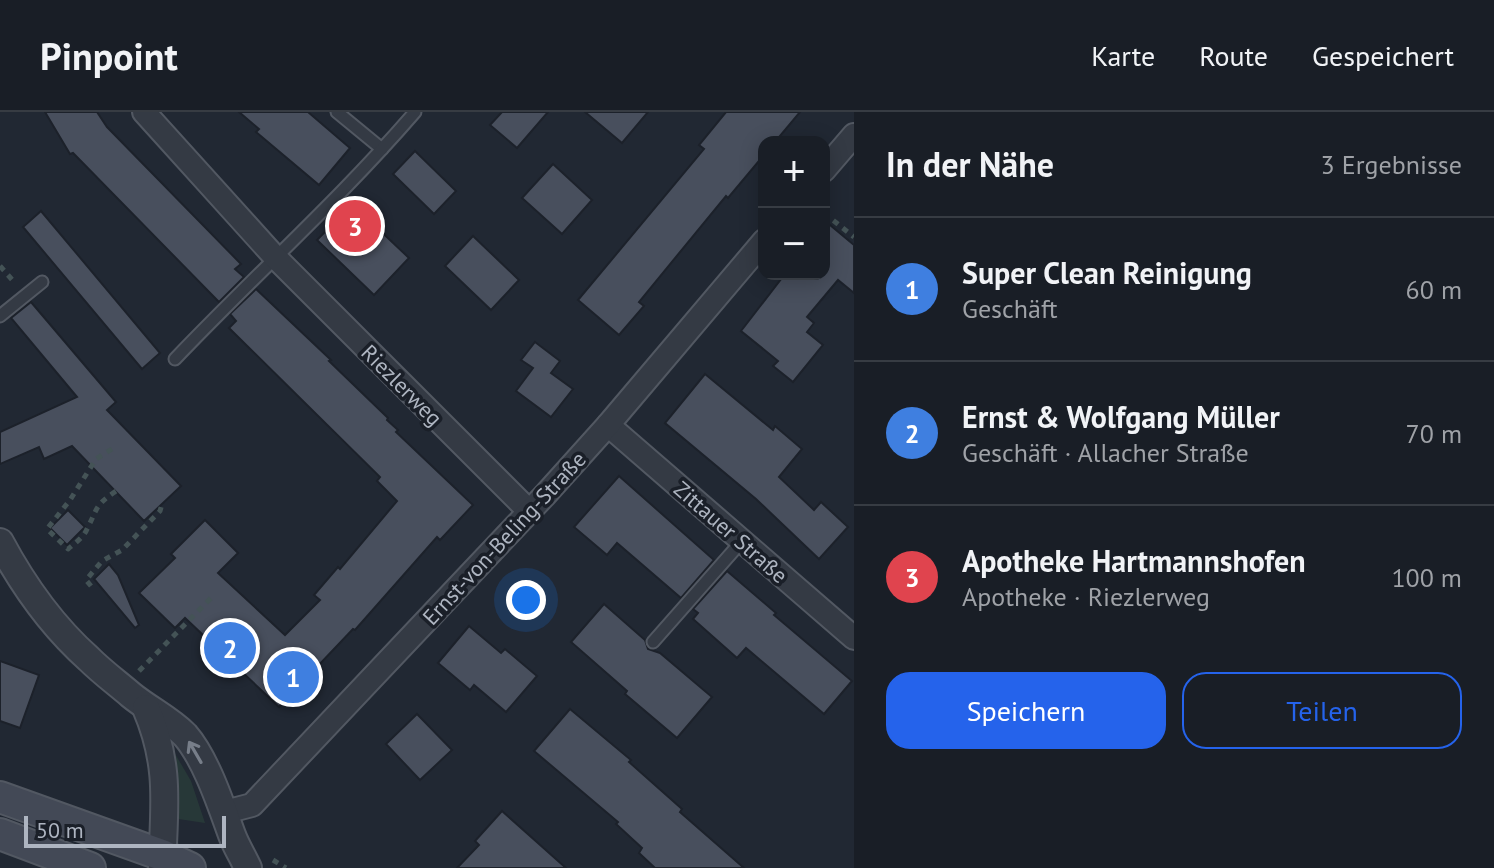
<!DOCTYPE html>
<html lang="de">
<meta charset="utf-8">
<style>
:root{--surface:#191e26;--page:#22272e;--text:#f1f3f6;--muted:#9fa2a7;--line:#373c43;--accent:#2563eb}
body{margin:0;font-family:"PT Sans",sans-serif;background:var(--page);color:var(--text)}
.controls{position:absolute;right:24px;top:24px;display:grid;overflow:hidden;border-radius:16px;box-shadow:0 4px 20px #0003}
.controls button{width:72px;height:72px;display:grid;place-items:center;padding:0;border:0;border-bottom:2px solid var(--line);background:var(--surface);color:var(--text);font:40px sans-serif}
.scale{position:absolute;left:24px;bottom:20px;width:202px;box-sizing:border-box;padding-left:8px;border:4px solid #aeb5c1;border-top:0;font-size:22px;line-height:28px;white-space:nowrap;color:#aeb5c1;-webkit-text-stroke:6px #1a1f28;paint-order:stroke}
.you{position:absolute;left:526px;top:488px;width:28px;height:28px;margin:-20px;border:6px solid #fff;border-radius:50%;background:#1a73e8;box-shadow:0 0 0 12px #1a73e833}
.badge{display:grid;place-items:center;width:52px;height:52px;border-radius:50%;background:var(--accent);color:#fff;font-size:26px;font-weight:700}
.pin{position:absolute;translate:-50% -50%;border:4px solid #fff;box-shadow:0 2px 8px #0006}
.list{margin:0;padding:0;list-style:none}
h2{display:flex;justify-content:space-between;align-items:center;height:104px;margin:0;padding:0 32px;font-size:34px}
h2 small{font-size:26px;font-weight:400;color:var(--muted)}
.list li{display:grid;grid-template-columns:52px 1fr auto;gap:24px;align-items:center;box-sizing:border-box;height:144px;padding:0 32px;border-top:2px solid var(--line)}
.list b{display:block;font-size:30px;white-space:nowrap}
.list p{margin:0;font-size:26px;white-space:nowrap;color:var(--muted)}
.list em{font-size:26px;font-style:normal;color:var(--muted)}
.actions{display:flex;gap:16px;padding:24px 32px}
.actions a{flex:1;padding:18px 0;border:2px solid var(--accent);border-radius:24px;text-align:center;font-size:28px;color:var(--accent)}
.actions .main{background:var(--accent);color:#fff}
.map{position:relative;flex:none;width:854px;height:756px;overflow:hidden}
header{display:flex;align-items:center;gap:48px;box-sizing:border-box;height:112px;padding:0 40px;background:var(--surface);border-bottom:2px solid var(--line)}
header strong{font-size:38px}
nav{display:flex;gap:44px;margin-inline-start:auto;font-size:28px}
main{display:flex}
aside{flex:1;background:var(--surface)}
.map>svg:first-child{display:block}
.green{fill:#273838}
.building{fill:#484f5d;stroke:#1c212a;stroke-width:2}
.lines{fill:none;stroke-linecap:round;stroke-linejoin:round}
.service-casing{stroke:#525862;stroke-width:15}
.minor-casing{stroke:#525862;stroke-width:26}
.tertiary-casing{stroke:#525862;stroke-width:30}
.secondary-casing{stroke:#525862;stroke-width:34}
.path{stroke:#445356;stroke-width:5;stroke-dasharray:6 6;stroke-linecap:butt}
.service{stroke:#343a44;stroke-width:11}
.minor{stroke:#343a44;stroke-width:22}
.tertiary{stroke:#343a44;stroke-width:26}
.secondary{stroke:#434956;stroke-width:30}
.oneway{stroke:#777e89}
.labels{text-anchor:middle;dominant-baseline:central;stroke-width:7;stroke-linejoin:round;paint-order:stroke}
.street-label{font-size:22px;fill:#aeb5c1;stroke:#1a1f28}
</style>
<header>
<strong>Pinpoint</strong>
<nav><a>Karte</a><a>Route</a><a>Gespeichert</a></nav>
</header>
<main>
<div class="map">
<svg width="854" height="756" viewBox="0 0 854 756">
<rect width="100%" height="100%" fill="#212833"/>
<polygon class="green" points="170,638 174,640 191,669 205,711 172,706"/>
<g class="building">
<polygon points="45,0 97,0 107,15 241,152 235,157 244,165 219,190 73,41 70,42"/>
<polygon points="239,0 308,0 350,36 319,73 256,20 259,17"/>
<polygon points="502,0 548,0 517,36 490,13"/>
<polygon points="585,0 648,0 622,31"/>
<polygon points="726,0 800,0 775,30 764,30 764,43 728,86 726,84 639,190 644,194 619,223 578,188 704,37 699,33"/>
<polygon points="415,39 456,79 434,102 393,62"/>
<polygon points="553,52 592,88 562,122 522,86"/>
<polygon points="352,92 409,146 374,183 317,128"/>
<polygon points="41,99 160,241 142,257 23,115"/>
<polygon points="824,108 854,133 854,181 838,168 807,205 814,211 807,220 823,233 793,270 773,254 778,249 741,219 785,162 824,162"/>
<polygon points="473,124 519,168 491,198 445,154"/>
<polygon points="256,177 331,248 329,249 388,306 387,308 398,318 396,320 473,393 440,428 437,425 355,518 353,517 279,595 185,506 175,516 139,481 175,446 171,442 205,408 238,441 218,461 285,523 320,488 314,483 338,455 340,457 397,389 377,369 380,365 229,216 236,209 230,202"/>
<polygon points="31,190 116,290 107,298 181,374 144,409 72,334 44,347 39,335 0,352 0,320 77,285 11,206"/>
<polygon points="535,230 560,249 551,261 573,277 551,305 516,279 533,256 521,248"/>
<polygon points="705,262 773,318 775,314 802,337 779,365 814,398 821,390 848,415 819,447 756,387 665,311"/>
<polygon points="619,364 714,448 681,486 617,431 607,443 574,415"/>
<polygon points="68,398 85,415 67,433 50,416"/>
<polygon points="109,452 118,463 139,513 135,516 94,467"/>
<polygon points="727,459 776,501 774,503 852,569 824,602 746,536 737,546 693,507 698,501 693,497"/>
<polygon points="604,492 645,528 648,537 660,541 712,585 677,626 625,582 627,579 571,530"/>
<polygon points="469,514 501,541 505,537 537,564 506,600 474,573 470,578 438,551"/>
<polygon points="0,549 39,563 20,616 0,609"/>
<polygon points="570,597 631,648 629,650 682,697 680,700 744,756 655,756 639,741 642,736 616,712 618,710 534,639"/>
<polygon points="417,602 452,638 420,668 386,632"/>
<polygon points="502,699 566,756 457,756 479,733 475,729"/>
</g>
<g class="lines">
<defs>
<g id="service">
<polyline points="337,0 382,37"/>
<polyline points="0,204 42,170"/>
<path d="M175,247C254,164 340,87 415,0"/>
<polyline points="653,530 742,429"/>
</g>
<g id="minor">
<polyline points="144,0 275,145 530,400"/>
<polyline points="824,58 854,23"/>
<polyline points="608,313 854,526"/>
<polyline points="225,700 252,693 545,383 608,313 764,129"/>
</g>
<g id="tertiary">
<path d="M0,430C23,473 52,514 89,547C102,560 117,571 131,583C148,597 169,607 185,623C206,647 221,693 232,723C236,734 243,745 248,756"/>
<path d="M146,596C171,654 164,695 162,756"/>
</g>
<g id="secondary">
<polyline points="0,685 162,743 190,756"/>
<polyline points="0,722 90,756"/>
</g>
</defs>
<use href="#service" class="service-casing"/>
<use href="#minor" class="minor-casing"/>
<use href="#tertiary" class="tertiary-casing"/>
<use href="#secondary" class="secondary-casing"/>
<g class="path">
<polyline points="824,101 854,125"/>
<polyline points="0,154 15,171"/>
<path d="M112,337L96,347L70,388L47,417L68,437C75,431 84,425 87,417C98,396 94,394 116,379"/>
<polyline points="91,474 86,468 102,449 122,438 160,399 162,392"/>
<polyline points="139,559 211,486"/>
<polyline points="273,748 286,756"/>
</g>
<use href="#service" class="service"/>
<use href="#minor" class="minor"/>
<use href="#tertiary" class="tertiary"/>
<use href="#secondary" class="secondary"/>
</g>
<defs><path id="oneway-shaft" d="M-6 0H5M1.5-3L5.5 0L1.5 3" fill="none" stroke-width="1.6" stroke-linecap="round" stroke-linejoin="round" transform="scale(2)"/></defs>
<use class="oneway" href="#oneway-shaft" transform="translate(195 640) rotate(-120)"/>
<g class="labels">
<g class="street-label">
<text transform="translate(402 273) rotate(45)">Riezlerweg</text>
<text transform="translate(731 420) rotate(41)">Zittauer Straße</text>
<text transform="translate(504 426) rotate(-47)">Ernst-von-Beling-Straße</text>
</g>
</g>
</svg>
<div class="controls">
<button>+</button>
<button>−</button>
</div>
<div class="scale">50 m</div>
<div class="you"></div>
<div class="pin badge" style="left:293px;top:565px;background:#3f7fe0">1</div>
<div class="pin badge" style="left:230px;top:536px;background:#3f7fe0">2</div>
<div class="pin badge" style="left:355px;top:114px;background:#e0444e">3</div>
</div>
<aside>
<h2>In der Nähe<small>3 Ergebnisse</small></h2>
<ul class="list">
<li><span class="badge" style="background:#3f7fe0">1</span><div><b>Super Clean Reinigung</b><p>Geschäft</p></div><em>60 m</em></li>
<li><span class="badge" style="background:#3f7fe0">2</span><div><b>Ernst &amp; Wolfgang Müller</b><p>Geschäft · Allacher Straße</p></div><em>70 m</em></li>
<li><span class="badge" style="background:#e0444e">3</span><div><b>Apotheke Hartmannshofen</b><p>Apotheke · Riezlerweg</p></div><em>100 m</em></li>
</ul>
<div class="actions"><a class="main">Speichern</a><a>Teilen</a></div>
</aside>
</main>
